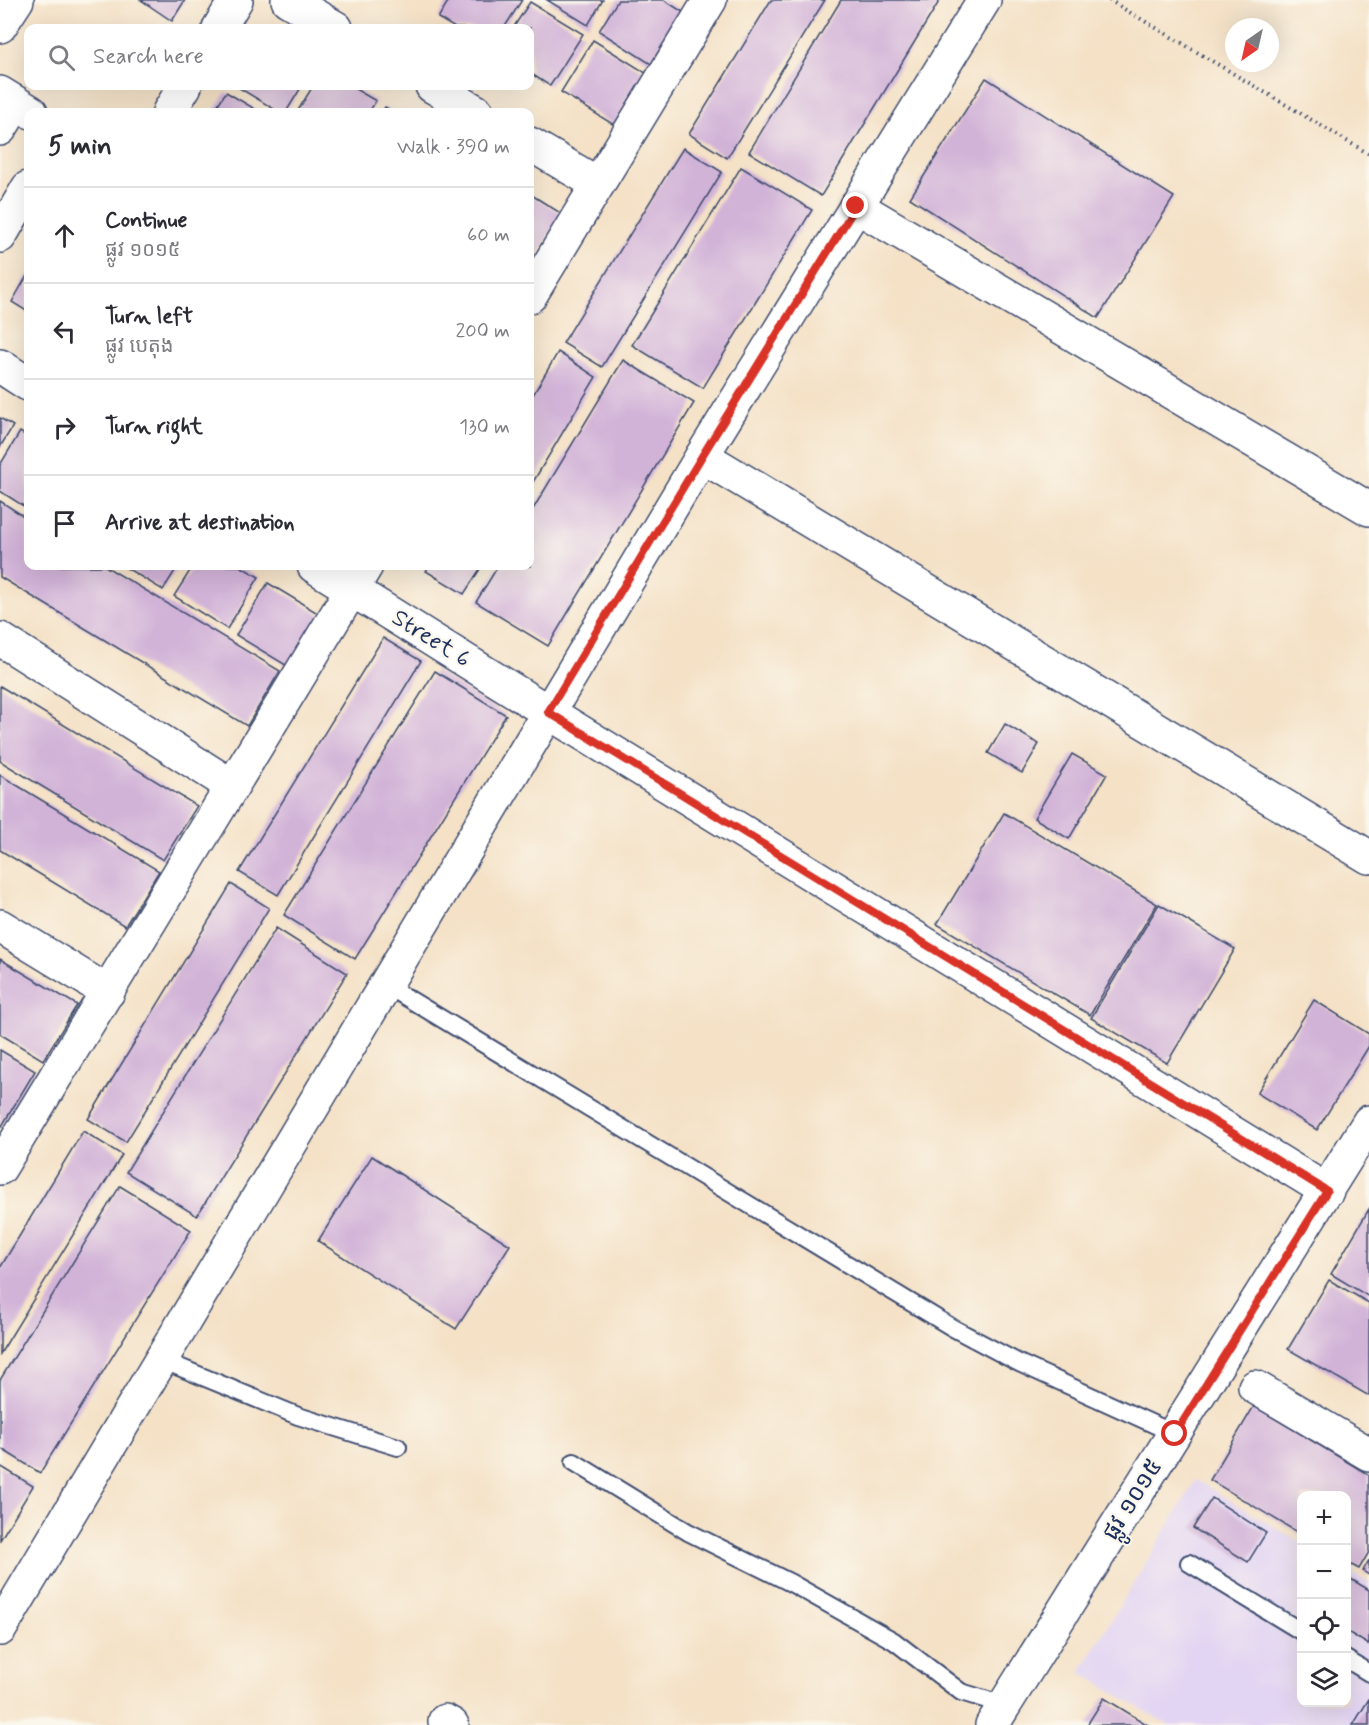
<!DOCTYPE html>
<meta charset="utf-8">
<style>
:root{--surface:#fff;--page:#f7f7f7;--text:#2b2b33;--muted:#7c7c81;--line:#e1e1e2}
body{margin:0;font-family:Mynerve,"Noto Sans Khmer",sans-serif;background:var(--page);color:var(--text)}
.controls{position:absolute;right:18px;bottom:18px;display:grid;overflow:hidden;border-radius:12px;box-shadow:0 6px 24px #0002}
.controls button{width:54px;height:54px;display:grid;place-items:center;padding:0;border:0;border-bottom:2px solid var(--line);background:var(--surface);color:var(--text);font:30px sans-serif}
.compass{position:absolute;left:1225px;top:18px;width:54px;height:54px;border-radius:50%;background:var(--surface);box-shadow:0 6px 24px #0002;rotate:214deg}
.stop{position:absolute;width:18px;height:18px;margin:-14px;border:4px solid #d93025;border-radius:50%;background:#fff}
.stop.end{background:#d93025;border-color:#fff;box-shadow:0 2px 6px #0008}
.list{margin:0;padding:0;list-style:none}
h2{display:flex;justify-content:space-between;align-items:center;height:78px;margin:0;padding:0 24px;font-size:26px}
h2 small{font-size:20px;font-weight:400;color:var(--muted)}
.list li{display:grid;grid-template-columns:39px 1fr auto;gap:18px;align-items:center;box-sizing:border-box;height:96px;padding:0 24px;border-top:2px solid var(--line)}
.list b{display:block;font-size:22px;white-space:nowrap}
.list p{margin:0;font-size:20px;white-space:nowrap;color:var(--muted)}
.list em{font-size:20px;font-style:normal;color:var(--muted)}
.icon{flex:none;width:33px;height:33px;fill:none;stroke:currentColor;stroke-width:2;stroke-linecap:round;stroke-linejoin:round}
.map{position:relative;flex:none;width:1369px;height:1725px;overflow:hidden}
.search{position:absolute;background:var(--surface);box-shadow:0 6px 24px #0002;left:24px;top:24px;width:510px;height:66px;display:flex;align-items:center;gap:15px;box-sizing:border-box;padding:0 21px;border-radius:12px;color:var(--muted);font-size:22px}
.panel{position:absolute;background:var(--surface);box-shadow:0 6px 24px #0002;left:24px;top:108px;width:510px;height:462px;border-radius:12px}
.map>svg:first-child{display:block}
.built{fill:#e2d4f3}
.building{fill:#d2b3d8}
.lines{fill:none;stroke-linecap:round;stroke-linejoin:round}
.lane-casing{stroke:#3c4a6e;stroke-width:20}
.street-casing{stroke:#3c4a6e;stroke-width:36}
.secondary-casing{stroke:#3c4a6e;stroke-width:36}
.path{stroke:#3c4a6e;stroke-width:4;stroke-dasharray:1.5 4.5;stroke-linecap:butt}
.lane{stroke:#fff;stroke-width:16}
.street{stroke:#fff;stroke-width:33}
.secondary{stroke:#fff;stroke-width:33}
.route{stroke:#d93025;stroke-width:8}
.labels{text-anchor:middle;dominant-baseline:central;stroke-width:4.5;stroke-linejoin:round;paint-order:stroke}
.street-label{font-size:24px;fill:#1b2f5e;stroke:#fbf7ec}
</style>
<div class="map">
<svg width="1369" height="1725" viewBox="0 0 1369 1725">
<rect width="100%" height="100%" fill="#fbf7ec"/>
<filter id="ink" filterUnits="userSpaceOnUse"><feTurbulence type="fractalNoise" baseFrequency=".0167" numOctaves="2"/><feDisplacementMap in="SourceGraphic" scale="12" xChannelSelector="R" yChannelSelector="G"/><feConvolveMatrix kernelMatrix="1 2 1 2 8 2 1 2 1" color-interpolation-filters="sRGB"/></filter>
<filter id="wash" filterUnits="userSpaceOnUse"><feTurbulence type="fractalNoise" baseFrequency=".008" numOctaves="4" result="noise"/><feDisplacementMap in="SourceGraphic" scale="24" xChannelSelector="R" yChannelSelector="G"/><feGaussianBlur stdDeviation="1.35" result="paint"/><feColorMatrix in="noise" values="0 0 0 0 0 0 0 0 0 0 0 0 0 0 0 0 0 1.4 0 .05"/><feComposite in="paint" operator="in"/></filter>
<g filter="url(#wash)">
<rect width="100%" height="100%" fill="#f4e1c6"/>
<polygon class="built" points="1196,1480 1301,1543 1302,1702 1346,1702 1347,1570 1369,1583 1369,1725 1168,1725 1080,1672"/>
<g id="blocks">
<g class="building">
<polygon points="141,0 185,0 172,21"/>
<polygon points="449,0 522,0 504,28 455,28 438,18"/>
<polygon points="547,0 603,0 588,25"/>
<polygon points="618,0 664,0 683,12 651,64 599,31"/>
<polygon points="771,0 825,0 727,158 689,134"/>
<polygon points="841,0 940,0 821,196 749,152"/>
<polygon points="530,2 583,34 550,86 530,73 530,28 513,28"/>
<polygon points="593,40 646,73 614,125 561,92"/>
<polygon points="986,78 1174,197 1098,318 910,198"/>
<polygon points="236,86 302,86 286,112 279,112"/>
<polygon points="313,86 350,86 376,101 369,112 297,112"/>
<polygon points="226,92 260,112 213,112"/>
<polygon points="385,107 394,112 382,112"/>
<polygon points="683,148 722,172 602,367 563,343"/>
<polygon points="741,167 812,210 703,388 632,345"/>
<polygon points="530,194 562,214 530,266"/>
<polygon points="28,274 28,312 12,302"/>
<polygon points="558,352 596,377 530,487 530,400"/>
<polygon points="623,360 694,403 548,646 476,602 498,566 530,566 530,514"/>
<polygon points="0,418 13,426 0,447"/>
<polygon points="20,432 28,437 28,509 0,491 0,465"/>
<polygon points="0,501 28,519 28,566 105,566 280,671 247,726 0,577"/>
<polygon points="123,566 178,566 163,590"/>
<polygon points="193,566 240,566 259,577 227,629 174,596"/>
<polygon points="429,566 482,566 464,594 426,571"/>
<polygon points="268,583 321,615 289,667 236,635"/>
<polygon points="383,638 421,661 278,895 239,872"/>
<polygon points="435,671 506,715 355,959 284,915"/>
<polygon points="0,686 197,806 163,860 0,761"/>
<polygon points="1005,724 1039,744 1022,773 988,753"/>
<polygon points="1072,754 1107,774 1069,839 1034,818"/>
<polygon points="0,775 159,871 125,926 0,850"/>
<polygon points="1004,813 1157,904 1090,1015 937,924"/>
<polygon points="231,884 269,908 126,1142 88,1119"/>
<polygon points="1159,904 1235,949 1167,1063 1091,1018"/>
<polygon points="276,928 347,973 197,1216 126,1172"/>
<polygon points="0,959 77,1005 43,1060 0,1034"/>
<polygon points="1314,1000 1369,1034 1369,1046 1317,1130 1257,1093"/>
<polygon points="0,1050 35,1071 2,1126 0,1124"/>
<polygon points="83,1131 122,1155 0,1354 0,1268"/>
<polygon points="372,1156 510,1245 456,1329 318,1241"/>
<polygon points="120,1186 191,1230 40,1473 0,1448 0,1380"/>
<polygon points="1369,1209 1369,1297 1331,1274"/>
<polygon points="1329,1280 1369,1303 1369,1396 1288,1349"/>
<polygon points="1254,1406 1369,1475 1369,1552 1359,1569 1346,1562 1346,1496 1302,1496 1302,1535 1210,1480"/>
<polygon points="0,1466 33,1486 0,1540"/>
<polygon points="1212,1498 1266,1533 1248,1562 1193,1528"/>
<polygon points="1369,1560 1369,1575 1363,1571"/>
<polygon points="1346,1576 1369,1590 1369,1645 1346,1631"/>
<polygon points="1104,1698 1148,1725 1087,1725"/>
<polygon points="1369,1699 1369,1725 1353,1725"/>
</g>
</g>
</g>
<g filter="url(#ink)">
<use href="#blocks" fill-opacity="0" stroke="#3c4a6e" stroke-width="1.5"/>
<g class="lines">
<defs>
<g id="lane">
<polyline points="386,985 953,1328 1019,1363 1175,1434"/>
<polyline points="162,1360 298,1416 398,1447"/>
<polyline points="574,1462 688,1532 791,1583 894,1641 961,1692 1004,1705"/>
<polyline points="1189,1563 1302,1632"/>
<polyline points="1346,1659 1369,1673"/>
</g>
<g id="street">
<polyline points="288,0 336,28"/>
<polyline points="0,26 17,0"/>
<polyline points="219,28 236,0"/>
<polyline points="432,86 477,112"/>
<polyline points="0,93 31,112"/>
<polyline points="169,112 185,86"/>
<polyline points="0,129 16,103"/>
<polyline points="530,144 598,184"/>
<polyline points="856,206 1369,509"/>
<polyline points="0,236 28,188"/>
<polyline points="530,296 710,0"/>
<polyline points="0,366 28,384"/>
<polyline points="702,456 1369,857"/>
<polyline points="314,566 548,712 1327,1191"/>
<polyline points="0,639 232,786"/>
<polyline points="0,926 108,992"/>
<polyline points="0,1168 366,566"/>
<polyline points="1255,1387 1369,1454"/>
<polyline points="445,1721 452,1725"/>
<polyline points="992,1725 1369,1122"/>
</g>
<polyline id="secondary" points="0,1629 702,456 984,0"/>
</defs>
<use href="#lane" class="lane-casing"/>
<use href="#street" class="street-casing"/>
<use href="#secondary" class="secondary-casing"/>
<polyline class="path" points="1109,0 1369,154"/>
<use href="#lane" class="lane"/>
<use href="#street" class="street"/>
<use href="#secondary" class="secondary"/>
</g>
</g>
<g class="lines" filter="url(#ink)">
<polyline class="route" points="856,206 702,456 548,712 1327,1191 1175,1434"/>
</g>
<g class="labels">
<g class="street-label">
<text transform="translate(431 639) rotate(32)">Street 6</text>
<text transform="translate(1133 1500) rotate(-58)">ផ្លូវ ១០១៥</text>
</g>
</g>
</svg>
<div class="controls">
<button>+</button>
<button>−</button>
<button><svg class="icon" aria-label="locate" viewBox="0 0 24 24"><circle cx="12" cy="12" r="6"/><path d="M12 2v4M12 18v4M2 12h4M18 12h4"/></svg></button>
<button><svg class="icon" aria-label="layers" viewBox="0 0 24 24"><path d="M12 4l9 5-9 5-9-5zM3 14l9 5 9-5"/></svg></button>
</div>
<svg class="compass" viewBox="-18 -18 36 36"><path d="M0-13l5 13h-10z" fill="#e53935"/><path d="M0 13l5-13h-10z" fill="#7c7c81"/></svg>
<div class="stop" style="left:1175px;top:1434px"></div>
<div class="stop end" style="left:856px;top:206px"></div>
<div class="search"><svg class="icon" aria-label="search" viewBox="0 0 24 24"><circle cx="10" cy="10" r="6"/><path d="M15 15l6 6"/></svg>Search here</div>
<section class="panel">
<h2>5 min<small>Walk · 390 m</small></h2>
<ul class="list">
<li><svg class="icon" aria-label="ahead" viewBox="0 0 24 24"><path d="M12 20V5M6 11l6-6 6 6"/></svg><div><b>Continue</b><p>ផ្លូវ ១០១៥</p></div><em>60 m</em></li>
<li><svg class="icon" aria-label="left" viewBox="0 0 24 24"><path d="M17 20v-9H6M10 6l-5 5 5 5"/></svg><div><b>Turn left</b><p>ផ្លូវ បេតុង</p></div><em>200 m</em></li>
<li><svg class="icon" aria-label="right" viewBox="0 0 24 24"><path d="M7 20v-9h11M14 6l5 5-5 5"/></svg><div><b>Turn right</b></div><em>130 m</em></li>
<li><svg class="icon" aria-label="arrive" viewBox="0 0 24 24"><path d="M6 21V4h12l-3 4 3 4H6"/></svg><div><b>Arrive at destination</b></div></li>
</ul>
</section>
</div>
